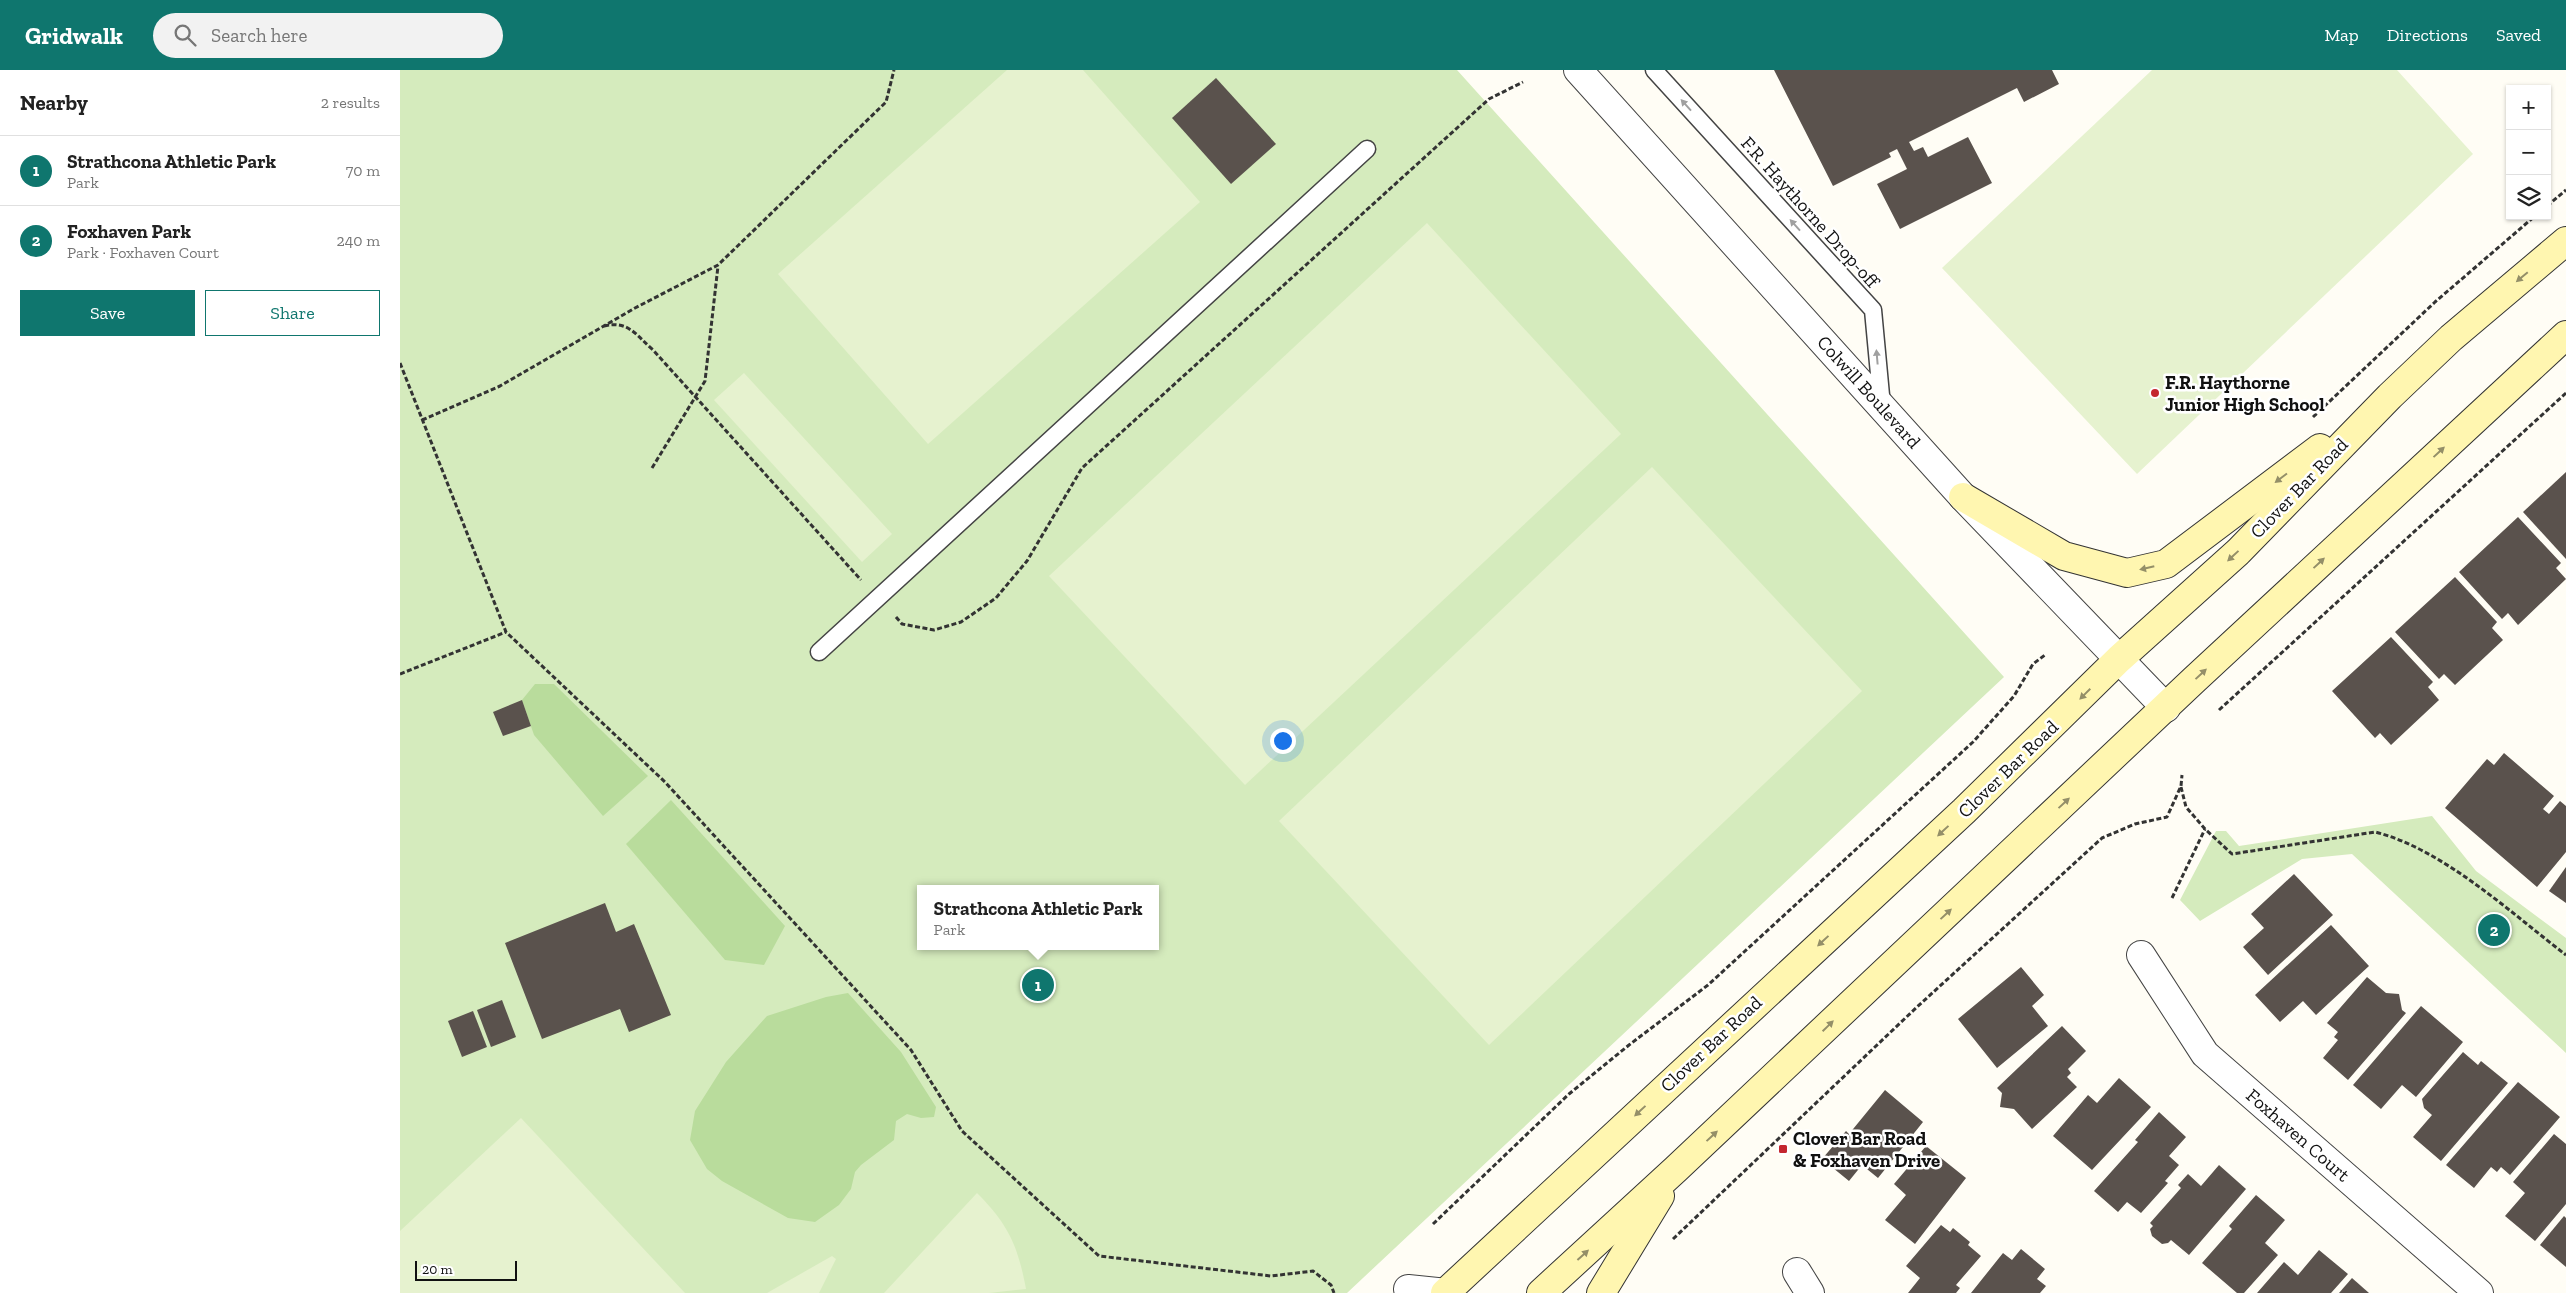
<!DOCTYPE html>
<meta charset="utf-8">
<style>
:root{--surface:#fff;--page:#f2f2f2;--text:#222;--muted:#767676;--line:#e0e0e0;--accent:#0f766e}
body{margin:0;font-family:"Zilla Slab",serif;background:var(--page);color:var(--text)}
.controls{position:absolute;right:15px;top:15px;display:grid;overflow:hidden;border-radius:0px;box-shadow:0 1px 4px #0004}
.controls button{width:45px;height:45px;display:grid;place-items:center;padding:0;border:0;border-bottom:1px solid var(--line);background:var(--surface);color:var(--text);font:25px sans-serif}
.scale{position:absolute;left:15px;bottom:12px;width:102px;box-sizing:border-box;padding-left:5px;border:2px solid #111;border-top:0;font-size:14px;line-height:18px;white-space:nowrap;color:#111;-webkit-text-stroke:4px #fff;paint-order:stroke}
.you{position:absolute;left:882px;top:670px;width:18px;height:18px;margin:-12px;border:4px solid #fff;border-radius:50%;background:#1a73e8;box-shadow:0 0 0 8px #1a73e833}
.badge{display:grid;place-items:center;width:32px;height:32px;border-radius:50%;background:var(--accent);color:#fff;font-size:16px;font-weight:700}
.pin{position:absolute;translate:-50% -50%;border:2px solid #fff;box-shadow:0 1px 5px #0006}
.popup{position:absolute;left:517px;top:815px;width:242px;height:65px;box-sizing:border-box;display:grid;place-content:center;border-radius:0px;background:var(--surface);filter:drop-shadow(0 1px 4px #0005);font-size:16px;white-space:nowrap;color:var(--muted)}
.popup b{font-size:19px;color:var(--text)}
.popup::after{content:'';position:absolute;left:50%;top:100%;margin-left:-10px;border:10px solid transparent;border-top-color:var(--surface)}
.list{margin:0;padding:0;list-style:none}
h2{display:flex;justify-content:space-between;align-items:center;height:65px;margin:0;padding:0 20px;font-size:21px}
h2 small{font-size:16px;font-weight:400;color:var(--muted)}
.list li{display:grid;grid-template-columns:32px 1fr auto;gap:15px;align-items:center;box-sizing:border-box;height:70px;padding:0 20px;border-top:1px solid var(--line)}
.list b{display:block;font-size:19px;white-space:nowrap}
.list p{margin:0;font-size:16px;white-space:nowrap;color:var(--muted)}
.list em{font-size:16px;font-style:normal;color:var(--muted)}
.actions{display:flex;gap:10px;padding:15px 20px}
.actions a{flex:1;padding:11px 0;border:1px solid var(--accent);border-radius:0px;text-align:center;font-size:18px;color:var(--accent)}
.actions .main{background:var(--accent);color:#fff}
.icon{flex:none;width:28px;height:28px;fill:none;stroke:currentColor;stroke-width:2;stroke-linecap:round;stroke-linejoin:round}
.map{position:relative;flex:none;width:2166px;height:1223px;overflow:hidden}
header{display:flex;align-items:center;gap:30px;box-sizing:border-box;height:70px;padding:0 25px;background:var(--accent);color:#fff}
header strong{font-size:24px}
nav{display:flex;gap:28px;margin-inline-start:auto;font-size:18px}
.search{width:350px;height:45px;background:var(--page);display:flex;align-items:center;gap:12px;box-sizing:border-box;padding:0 18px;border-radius:28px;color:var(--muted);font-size:19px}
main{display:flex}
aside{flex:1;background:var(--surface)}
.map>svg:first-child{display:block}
.green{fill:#d5ebbd;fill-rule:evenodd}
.forest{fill:#b9dc9c}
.pitch{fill:#e6f2cf}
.building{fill:#5a524d}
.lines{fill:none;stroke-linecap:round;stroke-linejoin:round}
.service-casing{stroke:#444;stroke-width:19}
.minor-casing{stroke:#444;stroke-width:30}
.tertiary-casing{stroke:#444;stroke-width:30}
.secondary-casing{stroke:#333;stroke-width:30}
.path{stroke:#333;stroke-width:3;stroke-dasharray:5 2.5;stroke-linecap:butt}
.service{stroke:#fff;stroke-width:16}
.minor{stroke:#fff;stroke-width:28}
.tertiary{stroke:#fff;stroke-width:28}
.secondary{stroke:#fff6b0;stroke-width:28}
.oneway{fill:#a0a0a0}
.oneway2{fill:#948f68}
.poi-dot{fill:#c4262e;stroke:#fff;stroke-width:2}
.labels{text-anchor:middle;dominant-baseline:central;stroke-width:5;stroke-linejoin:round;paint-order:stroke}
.street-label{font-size:19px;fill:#111;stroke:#fff}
.poi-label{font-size:19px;font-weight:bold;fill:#111;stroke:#fff;text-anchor:start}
</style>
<header>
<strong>Gridwalk</strong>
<div class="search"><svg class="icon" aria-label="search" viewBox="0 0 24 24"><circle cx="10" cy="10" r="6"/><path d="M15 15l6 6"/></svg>Search here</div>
<nav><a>Map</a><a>Directions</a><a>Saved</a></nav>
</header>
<main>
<aside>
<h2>Nearby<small>2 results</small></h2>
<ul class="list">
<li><span class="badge">1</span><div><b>Strathcona Athletic Park</b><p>Park</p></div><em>70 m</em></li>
<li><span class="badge">2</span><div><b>Foxhaven Park</b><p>Park · Foxhaven Court</p></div><em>240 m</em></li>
</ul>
<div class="actions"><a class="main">Save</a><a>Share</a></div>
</aside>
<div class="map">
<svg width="2166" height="1223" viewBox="0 0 2166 1223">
<rect width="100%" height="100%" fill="#fffdf5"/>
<g class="green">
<path d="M0,0H1057L1604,607L947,1223H0ZM520,819H756V876H520Z"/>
<polygon points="2032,746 2076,801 2166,868 2166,983 1952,784 1902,789 1800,851 1780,830 1816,761 1826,761 1839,776"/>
</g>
<g class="forest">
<polygon points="135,614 154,614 248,706 203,746 134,665 122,630"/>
<polygon points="271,730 385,856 364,895 325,890 226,774"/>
<polygon points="448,923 501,982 536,1037 534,1047 521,1048 507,1044 496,1051 494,1070 461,1095 455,1102 451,1119 439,1135 415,1152 388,1148 322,1111 307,1099 290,1070 295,1041 326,992 367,946 426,927"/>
</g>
<g class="pitch">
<polygon points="607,0 683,0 800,132 528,374 378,204"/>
<polygon points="1752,0 1997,0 2073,84 1737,404 1542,198"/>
<polygon points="1027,153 1221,364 845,715 649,506"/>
<polygon points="344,303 492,464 462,492 314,330"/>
<polygon points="1252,397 1462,621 1089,975 879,751"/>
<polygon points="121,1048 285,1223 0,1223 0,1161"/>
<path d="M577,1123C608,1154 618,1176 626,1219L589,1223H484Z"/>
<polygon points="432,1186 436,1189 419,1223 367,1223"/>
</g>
<g class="building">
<polygon points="1374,0 1652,0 1659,14 1624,32 1617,18 1509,72 1514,81 1523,77 1528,87 1568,67 1592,113 1500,159 1477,114 1507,99 1497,79 1489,83 1491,87 1433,116"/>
<polygon points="816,8 876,74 831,114 772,48"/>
<polygon points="2166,402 2166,489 2123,442"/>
<polygon points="2118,447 2161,493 2156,498 2166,509 2118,555 2108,543 2102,549 2059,502"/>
<polygon points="2055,507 2097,552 2092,558 2103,570 2055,615 2044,604 2039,609 1995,562"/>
<polygon points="1991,567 2033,612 2028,617 2039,630 1991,675 1980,663 1975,668 1932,621"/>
<polygon points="122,630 131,656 103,666 93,642"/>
<polygon points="2104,683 2154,726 2143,739 2149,744 2160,731 2166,736 2166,782 2137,817 2045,738 2087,689 2094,695"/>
<polygon points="2166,797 2166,833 2149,821"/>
<polygon points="1894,804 1933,845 1868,905 1843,877 1864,858 1851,844"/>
<polygon points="205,833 216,862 234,854 271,945 229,962 220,939 142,969 105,873"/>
<polygon points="1931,855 1969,896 1916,945 1903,931 1880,952 1855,925"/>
<polygon points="1621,897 1644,925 1632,936 1648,956 1597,998 1558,949"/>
<polygon points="1967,907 1986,923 1999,924 2002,940 2006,943 1948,1010 1923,988 1938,970 1934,967 1938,962 1927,953"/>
<polygon points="102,930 116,967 91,977 77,940"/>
<polygon points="2021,936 2063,972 2016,1027 2002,1015 1981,1039 1953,1015"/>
<polygon points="73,941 87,977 62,987 48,951"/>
<polygon points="1662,956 1686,981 1668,999 1671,1003 1667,1007 1677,1017 1632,1059 1614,1039 1600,1037 1602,1023 1597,1018"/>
<polygon points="2063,982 2078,995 2081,991 2108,1013 2041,1091 2013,1067 2032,1045 2024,1038 2022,1029"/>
<polygon points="1719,1008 1751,1037 1692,1100 1653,1066 1688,1025 1697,1033"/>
<polygon points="2118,1012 2160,1047 2110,1105 2101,1097 2097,1102 2091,1097 2074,1118 2046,1095"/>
<polygon points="1485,1020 1523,1052 1478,1108 1462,1095 1449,1111 1422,1089 1446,1061 1449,1064"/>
<polygon points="1759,1042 1786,1067 1769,1086 1779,1095 1765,1111 1768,1113 1741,1143 1727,1132 1718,1142 1694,1121 1738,1072 1735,1070"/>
<polygon points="2154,1064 2166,1074 2166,1134 2135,1171 2105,1146 2125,1123 2113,1112"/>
<polygon points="1526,1076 1566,1108 1515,1174 1485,1150 1506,1125 1494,1114"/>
<polygon points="1819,1095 1846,1119 1789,1185 1771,1170 1768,1173 1762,1174 1752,1166 1750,1159 1753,1156 1750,1153 1781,1118 1778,1115 1788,1104 1801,1116"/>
<polygon points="1856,1125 1885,1150 1865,1173 1878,1185 1844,1223 1837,1223 1802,1193 1832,1159 1829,1156"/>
<polygon points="2164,1146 2166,1148 2166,1197 2140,1175"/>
<polygon points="1541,1155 1550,1162 1553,1158 1570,1172 1568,1175 1581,1186 1556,1215 1560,1218 1556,1223 1508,1223 1520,1208 1506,1196"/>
<polygon points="1621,1179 1645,1199 1637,1209 1646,1216 1640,1223 1571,1223 1603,1183 1612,1190"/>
<polygon points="1919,1180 1948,1204 1931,1223 1857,1223 1884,1192 1898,1205"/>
<polygon points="1952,1208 1969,1223 1939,1223"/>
</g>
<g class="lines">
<defs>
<g id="service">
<polyline points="1254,0 1473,240 1482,336"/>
<polyline points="419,582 967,79"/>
</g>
<g id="minor">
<polyline points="1741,885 1805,984 2079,1223"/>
<polyline points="1397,1202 1410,1223"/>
</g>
<g id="tertiary">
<polyline points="1178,0 1563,427 1766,638"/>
<polyline points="1009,1223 1008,1219 1047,1223"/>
</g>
<g id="secondary">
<polyline points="1563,427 1664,486 1727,503 1766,494 1920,378"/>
<polyline points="1045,1223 1564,741 1719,589 1838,482 1990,326 2051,268 2166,171"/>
<polyline points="1141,1223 1276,1099 1794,610 2166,265"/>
<polyline points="1201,1223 1260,1126"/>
</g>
</defs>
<use href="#service" class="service-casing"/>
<use href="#minor" class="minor-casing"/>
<use href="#tertiary" class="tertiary-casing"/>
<use href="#secondary" class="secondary-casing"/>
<g class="path">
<polyline points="2147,136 2166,120"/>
<path d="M204,256C228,250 236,265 253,280L461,510"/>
<polyline points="0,293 106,562 265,712 511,980 562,1061 699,1186 871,1206 913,1201 931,1215 934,1223"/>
<polyline points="1913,347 2035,232 2135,146"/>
<polyline points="22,350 100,316 235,238 318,195 486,32 494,0"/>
<polyline points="252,398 305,311 318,196"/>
<polyline points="496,547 502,554 534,560 561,552 596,528 627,491 682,398 1089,29 1123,12"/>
<polyline points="0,604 106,562"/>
<polyline points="1819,640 2166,323"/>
<path d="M1781,717L1786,737L1805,759L1832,784L1975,762C2043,779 2111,843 2166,885"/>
<polyline points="1772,828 1805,759"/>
<polyline points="1033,1154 1169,1024 1229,975 1308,915 1573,672 1614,626 1633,594 1645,585"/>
<polyline points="1273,1169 1517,937 1702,768 1735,754 1767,747 1781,716 1782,705"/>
</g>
<use href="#service" class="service"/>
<use href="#minor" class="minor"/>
<use href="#tertiary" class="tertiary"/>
<use href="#secondary" class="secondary"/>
</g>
<defs><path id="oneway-solid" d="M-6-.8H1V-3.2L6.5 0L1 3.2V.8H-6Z" transform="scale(1.25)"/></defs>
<g class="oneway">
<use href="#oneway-solid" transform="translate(1286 35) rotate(-132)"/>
<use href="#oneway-solid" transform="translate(1395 155) rotate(-132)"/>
<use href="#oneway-solid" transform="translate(1477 287) rotate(-95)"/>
</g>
<g class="oneway2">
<use href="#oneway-solid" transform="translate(2122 207) rotate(140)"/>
<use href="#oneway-solid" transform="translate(2039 382) rotate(-43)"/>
<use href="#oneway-solid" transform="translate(1881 408) rotate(143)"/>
<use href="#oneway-solid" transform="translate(1833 486) rotate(137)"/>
<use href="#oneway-solid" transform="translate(1919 493) rotate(-43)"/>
<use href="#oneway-solid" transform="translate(1747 498) rotate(167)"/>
<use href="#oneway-solid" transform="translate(1801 604) rotate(-43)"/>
<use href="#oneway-solid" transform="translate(1685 624) rotate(135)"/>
<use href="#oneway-solid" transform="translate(1664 733) rotate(-43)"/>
<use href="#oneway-solid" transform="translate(1543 761) rotate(137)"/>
<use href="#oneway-solid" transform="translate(1546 844) rotate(-43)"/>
<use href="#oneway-solid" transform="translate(1423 871) rotate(137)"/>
<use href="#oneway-solid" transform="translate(1428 956) rotate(-44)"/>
<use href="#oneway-solid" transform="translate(1240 1041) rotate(137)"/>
<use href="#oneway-solid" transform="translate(1312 1066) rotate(-43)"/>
<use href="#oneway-solid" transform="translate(1183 1185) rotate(-42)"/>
</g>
<g class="poi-dot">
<circle cx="1755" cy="323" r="5"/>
<rect x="1378" y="1074" width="10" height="10" rx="2.5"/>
</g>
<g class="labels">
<g class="street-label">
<text transform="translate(1410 142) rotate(48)">F.R. Haythorne Drop-off</text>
<text transform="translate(1469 322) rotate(48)">Colwill Boulevard</text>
<text transform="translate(1899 418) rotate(-46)">Clover Bar Road</text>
<text transform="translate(1608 699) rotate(-44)">Clover Bar Road</text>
<text transform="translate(1311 974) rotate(-43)">Clover Bar Road</text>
<text transform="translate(1898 1065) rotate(41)">Foxhaven Court</text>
</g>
<g class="poi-label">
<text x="1765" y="312">F.R. Haythorne<tspan x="1765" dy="22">Junior High School</tspan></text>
<text x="1393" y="1068">Clover Bar Road<tspan x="1393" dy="22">&amp; Foxhaven Drive</tspan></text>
</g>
</g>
</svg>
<div class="controls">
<button>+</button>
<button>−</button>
<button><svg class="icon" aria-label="layers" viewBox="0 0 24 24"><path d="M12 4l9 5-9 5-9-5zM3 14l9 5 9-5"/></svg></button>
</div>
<div class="scale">20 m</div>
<div class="you"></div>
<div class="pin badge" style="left:638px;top:915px">1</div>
<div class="popup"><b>Strathcona Athletic Park</b>Park</div>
<div class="pin badge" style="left:2094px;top:860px">2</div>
</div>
</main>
